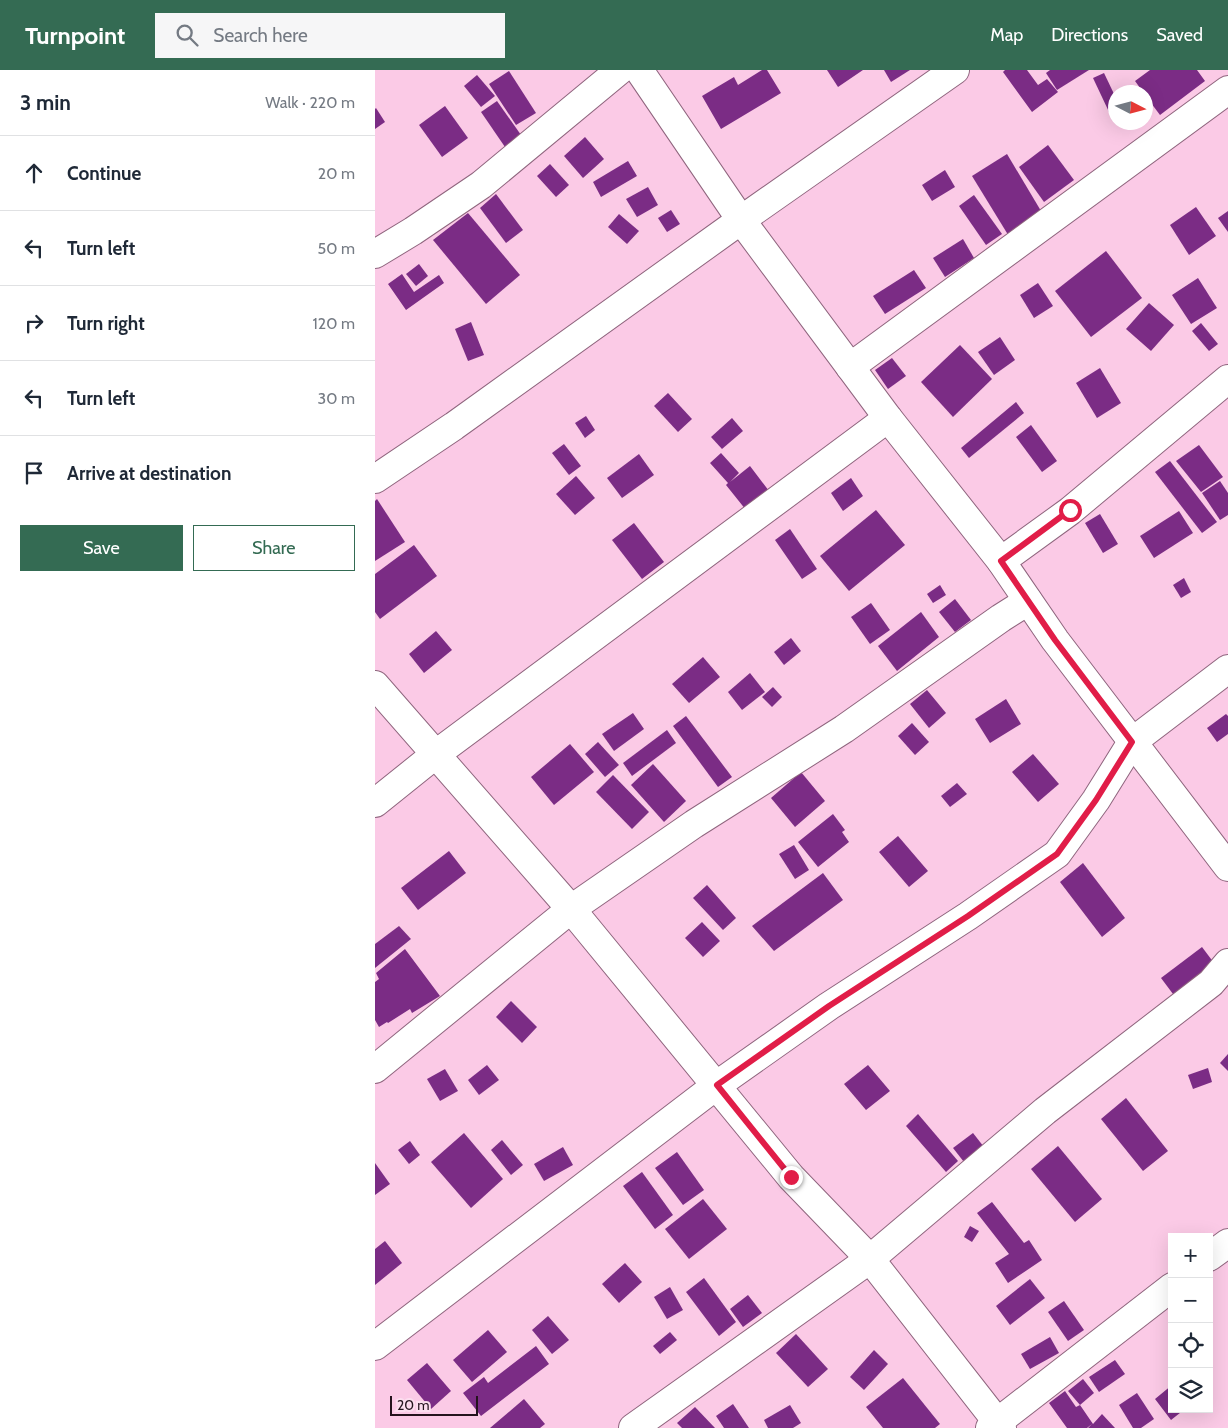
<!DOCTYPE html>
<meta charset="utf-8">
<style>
:root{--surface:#fff;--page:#f6f6f7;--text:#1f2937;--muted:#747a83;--line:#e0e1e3;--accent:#346b53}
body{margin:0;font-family:Cabin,sans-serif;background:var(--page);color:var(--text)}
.controls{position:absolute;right:15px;bottom:15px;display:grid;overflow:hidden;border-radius:0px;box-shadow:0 5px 20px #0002}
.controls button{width:45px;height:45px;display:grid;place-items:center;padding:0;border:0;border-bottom:1px solid var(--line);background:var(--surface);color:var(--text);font:25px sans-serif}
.compass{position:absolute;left:733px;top:15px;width:45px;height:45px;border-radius:50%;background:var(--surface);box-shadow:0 5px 20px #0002;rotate:96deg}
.scale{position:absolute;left:15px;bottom:12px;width:88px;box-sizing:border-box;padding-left:5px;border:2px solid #24131d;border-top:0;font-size:14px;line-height:18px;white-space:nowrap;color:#24131d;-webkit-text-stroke:4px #fcdeef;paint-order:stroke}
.stop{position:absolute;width:15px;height:15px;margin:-11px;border:4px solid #e11d48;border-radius:50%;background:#fff}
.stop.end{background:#e11d48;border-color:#fff;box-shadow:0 1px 5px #0008}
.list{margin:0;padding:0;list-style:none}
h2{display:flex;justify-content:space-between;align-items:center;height:65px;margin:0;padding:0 20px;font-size:21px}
h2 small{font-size:16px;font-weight:400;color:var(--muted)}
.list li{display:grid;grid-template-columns:32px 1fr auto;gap:15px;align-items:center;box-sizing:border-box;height:75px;padding:0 20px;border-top:1px solid var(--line)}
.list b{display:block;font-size:19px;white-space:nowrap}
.list em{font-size:16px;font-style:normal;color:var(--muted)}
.actions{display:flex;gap:10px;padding:15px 20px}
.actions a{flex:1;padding:11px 0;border:1px solid var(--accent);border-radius:0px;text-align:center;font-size:18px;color:var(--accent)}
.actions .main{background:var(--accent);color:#fff}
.icon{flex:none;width:28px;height:28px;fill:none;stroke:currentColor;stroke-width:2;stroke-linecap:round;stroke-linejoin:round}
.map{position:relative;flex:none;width:853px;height:1358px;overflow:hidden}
header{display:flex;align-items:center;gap:30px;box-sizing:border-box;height:70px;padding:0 25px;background:var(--accent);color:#fff}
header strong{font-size:24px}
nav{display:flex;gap:28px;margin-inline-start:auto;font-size:18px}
.search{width:350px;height:45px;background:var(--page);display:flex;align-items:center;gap:12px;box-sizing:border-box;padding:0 18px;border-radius:0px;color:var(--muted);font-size:19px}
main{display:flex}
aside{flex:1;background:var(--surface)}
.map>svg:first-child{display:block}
.building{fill:#7b2c85}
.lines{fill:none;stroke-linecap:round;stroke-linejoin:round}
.minor-casing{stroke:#8f657e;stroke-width:30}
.minor{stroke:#fff;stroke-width:28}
.route{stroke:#e11d48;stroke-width:6}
</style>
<header>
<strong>Turnpoint</strong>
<div class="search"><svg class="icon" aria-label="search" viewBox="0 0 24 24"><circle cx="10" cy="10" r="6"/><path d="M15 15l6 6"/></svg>Search here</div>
<nav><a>Map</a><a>Directions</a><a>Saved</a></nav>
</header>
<main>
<aside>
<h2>3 min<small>Walk · 220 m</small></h2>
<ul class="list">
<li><svg class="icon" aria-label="ahead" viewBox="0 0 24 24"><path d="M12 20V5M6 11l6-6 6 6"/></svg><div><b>Continue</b></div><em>20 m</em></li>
<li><svg class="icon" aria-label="left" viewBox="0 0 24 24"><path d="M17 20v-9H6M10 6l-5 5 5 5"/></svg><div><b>Turn left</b></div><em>50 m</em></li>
<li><svg class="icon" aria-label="right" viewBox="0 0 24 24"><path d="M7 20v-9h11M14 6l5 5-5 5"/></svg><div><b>Turn right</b></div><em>120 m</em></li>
<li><svg class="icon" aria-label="left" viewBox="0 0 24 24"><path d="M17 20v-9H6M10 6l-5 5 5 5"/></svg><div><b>Turn left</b></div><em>30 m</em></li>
<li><svg class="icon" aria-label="arrive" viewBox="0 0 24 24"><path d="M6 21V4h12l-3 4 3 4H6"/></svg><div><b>Arrive at destination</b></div></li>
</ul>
<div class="actions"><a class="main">Save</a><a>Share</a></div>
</aside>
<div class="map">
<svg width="853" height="1358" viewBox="0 0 853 1358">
<rect width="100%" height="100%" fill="#fbcae6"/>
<g class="building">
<polygon points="387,0 392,0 406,23 346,59 327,26 359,7 363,15"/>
<polygon points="452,0 488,0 463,17"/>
<polygon points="509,0 535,0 516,12"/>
<polygon points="630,0 652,0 663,15 672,9 683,22 657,42 628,2"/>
<polygon points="675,0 714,0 682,20 671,3"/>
<polygon points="775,0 822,0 830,11 785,45 770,25 770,22 768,22 760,11"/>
<polygon points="134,1 161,43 141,55 114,14"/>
<polygon points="729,3 740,26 740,42 735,44 718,8"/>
<polygon points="102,5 120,26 106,37 89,16"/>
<polygon points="122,31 146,65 130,77 106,42"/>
<polygon points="70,36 93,68 67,87 44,55"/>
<polygon points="1,38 10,52 0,59 0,39"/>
<polygon points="210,67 229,89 208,108 189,86"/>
<polygon points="673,75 699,110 669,132 644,97"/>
<polygon points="632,84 669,146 635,168 597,106"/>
<polygon points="253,91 262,106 226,127 218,112"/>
<polygon points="175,94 194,115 181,127 162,106"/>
<polygon points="570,100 580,117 557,131 547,115"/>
<polygon points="273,117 283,135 262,147 251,129"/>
<polygon points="121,124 148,160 131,173 105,138"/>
<polygon points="599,125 627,164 611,175 584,136"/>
<polygon points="821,137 841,166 814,185 795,155"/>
<polygon points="296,140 305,154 292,162 283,148"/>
<polygon points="853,141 853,162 843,148"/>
<polygon points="93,143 145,205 111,234 58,170"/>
<polygon points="244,144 264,161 252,174 233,157"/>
<polygon points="588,169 599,188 570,207 558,188"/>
<polygon points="731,181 767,228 716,267 680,221"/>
<polygon points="44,194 53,206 41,216 31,204"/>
<polygon points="539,200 551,218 510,244 498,226"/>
<polygon points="27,204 39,222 64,205 69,213 31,240 13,214"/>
<polygon points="823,208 842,238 816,254 797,225"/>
<polygon points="663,213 678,236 659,248 645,225"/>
<polygon points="774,233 799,255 776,281 751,259"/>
<polygon points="96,252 109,285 93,291 80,259"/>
<polygon points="826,253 843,274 834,281 817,261"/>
<polygon points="625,267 640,290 619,305 603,282"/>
<polygon points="585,275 617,309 578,347 546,312"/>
<polygon points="517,288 531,306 513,319 500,300"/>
<polygon points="725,298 746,333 722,348 701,313"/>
<polygon points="293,323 317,349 303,362 279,336"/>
<polygon points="641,332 649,343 594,388 586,378"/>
<polygon points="211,346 220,360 210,368 200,353"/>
<polygon points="357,348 368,361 347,379 336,367"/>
<polygon points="656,355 682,391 667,402 641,367"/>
<polygon points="189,374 206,396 194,405 177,383"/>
<polygon points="824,375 848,407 826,422 801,391"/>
<polygon points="346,383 364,403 355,412 375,396 394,421 371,440 351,415 353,413 335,393"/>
<polygon points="264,384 279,405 247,428 232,408"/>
<polygon points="795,391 842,452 827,463 780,402"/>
<polygon points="201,406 220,428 200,445 181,424"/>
<polygon points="476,408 488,426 468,441 456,423"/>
<polygon points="845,411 853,423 853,445 845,450 827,423"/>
<polygon points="2,429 30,472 0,491 0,431"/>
<polygon points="501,440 530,475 474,521 445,486"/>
<polygon points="804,441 818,463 779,488 765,466"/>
<polygon points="725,444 743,474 728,483 710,453"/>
<polygon points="259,453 289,492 267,509 237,470"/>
<polygon points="415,459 442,499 427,509 400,470"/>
<polygon points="39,475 62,506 5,549 0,542 0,504"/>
<polygon points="809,508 816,522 806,528 798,515"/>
<polygon points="565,515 571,525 558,533 552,524"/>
<polygon points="580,529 596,550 580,562 564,542"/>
<polygon points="496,533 515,560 495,574 476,547"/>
<polygon points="546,542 564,567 522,601 503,576"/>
<polygon points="61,561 77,580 49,603 34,584"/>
<polygon points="416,568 426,581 409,595 399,582"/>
<polygon points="328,587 345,607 314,633 297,614"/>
<polygon points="375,603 390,622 367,640 353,622"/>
<polygon points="398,617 407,627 397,637 387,627"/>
<polygon points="552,620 571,643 554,658 535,634"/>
<polygon points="631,629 646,654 615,673 600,649"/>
<polygon points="258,643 269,659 239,681 227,664"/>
<polygon points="851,644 853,646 853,664 842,672 832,658"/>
<polygon points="311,646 357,707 343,717 298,656"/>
<polygon points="537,653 554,672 540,685 523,666"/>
<polygon points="292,660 301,673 257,706 248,693"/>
<polygon points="223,672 244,695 230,707 210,684"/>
<polygon points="195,674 219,702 179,735 156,707"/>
<polygon points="658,684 684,714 663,732 637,702"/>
<polygon points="278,694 311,731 289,752 256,715"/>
<polygon points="426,702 450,731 420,757 396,728"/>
<polygon points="238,705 274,742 257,759 221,722"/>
<polygon points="582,713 592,724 575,737 566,726"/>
<polygon points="458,744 470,760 467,762 474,772 443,797 423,772"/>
<polygon points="523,766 553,801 534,817 504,782"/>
<polygon points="419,775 434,800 420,809 404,784"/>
<polygon points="74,781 91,803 43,840 26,818"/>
<polygon points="708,793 750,848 727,867 685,812"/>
<polygon points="448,803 468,830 399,881 377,856"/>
<polygon points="332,815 361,848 348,860 318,828"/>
<polygon points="327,852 345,871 328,887 310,868"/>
<polygon points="24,856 36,869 0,898 0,874"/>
<polygon points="827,877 845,901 804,932 786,908"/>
<polygon points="30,879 65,926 37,943 35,939 13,953 12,952 4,957 0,950 0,912 4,909 1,903"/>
<polygon points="136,931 162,957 147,973 121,947"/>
<polygon points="853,984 853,1001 845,993"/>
<polygon points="112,995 124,1010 104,1025 93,1010"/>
<polygon points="493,995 515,1021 491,1040 469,1014"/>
<polygon points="833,998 837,1012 818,1019 813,1005"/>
<polygon points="70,999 83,1021 65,1031 52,1009"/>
<polygon points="751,1028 793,1081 768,1101 726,1049"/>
<polygon points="543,1044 583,1091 571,1102 531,1056"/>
<polygon points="89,1063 128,1109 96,1138 56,1092"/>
<polygon points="598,1063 616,1086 596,1101 578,1078"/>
<polygon points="127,1070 148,1095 136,1105 116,1080"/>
<polygon points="35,1071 45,1085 34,1094 23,1080"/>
<polygon points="683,1076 727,1129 700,1152 656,1099"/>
<polygon points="188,1077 198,1095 169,1111 159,1094"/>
<polygon points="302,1082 329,1120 308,1135 280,1098"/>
<polygon points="0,1093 15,1114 0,1125"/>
<polygon points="267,1102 298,1145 280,1159 248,1116"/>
<polygon points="328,1129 352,1159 314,1189 290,1159"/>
<polygon points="617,1132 649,1173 654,1170 667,1190 633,1213 620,1193 634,1184 602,1143"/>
<polygon points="595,1156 604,1161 597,1172 589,1167"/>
<polygon points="10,1171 27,1193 0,1215 0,1179"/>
<polygon points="250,1193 267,1212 244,1233 227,1214"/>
<polygon points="329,1208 361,1252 344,1266 311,1222"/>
<polygon points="655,1209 670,1228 635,1255 621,1236"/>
<polygon points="295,1217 308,1240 292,1249 279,1227"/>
<polygon points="373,1225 387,1243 368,1257 355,1239"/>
<polygon points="689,1231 709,1260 693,1271 673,1242"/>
<polygon points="173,1246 194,1270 177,1284 157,1260"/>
<polygon points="113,1260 132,1282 97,1312 78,1290"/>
<polygon points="295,1262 302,1270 285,1284 278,1276"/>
<polygon points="421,1264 453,1299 433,1317 401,1283"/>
<polygon points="675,1267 684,1283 655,1299 646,1284"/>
<polygon points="161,1276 174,1294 106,1346 88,1323 109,1307 113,1313"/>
<polygon points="499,1280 513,1294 489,1320 475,1307"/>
<polygon points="740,1290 750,1304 724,1322 714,1307"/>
<polygon points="52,1293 76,1321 56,1339 32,1310"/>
<polygon points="528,1308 565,1354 560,1358 508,1358 491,1337"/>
<polygon points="708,1309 719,1323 705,1335 693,1321"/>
<polygon points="797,1315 797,1339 810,1339 796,1350 780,1329"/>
<polygon points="690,1321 701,1337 705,1335 718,1354 727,1344 740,1358 713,1358 717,1354 712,1358 692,1358 674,1333"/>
<polygon points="762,1323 779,1349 766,1358 758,1358 744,1335"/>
<polygon points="149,1329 170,1354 165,1358 115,1358"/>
<polygon points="358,1334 374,1358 349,1358 341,1346"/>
<polygon points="415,1335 426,1353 418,1358 393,1358 389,1350"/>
<polygon points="320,1337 340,1358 307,1358 302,1353"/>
</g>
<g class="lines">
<defs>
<g id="minor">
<polyline points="264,0 366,150 513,348 626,491 680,570 853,797"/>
<polyline points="0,184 38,161 106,115 245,0"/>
<polyline points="475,297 853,20"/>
<polyline points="0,409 79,356 366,150 580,0"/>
<polyline points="626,491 695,441 853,309"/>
<polyline points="0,615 196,839 416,1107 495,1189 627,1358"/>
<polyline points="0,733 61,684 513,348"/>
<polyline points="0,999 196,839 319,754 469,659 626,548 653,531"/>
<polyline points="834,1187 853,1173"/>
<polyline points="0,1276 342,1015 454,936 593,846 682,784 721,730 757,672 853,599"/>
<polyline points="258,1358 495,1189 670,1041 836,913 853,893"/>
<polyline points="615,1358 797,1217"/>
</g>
</defs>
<use href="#minor" class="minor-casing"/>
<use href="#minor" class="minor"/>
</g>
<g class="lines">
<polyline class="route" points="416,1107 342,1015 454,936 593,846 682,784 721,730 757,672 680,570 626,491 695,440"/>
</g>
</svg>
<div class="controls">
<button>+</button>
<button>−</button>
<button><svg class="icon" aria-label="locate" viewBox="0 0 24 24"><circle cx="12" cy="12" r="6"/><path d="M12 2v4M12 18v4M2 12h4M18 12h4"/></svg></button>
<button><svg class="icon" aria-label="layers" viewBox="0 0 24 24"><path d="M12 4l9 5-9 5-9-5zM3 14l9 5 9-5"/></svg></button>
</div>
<svg class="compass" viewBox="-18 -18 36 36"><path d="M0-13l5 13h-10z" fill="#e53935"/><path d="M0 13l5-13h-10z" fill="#747a83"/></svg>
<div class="scale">20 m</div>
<div class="stop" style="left:695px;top:440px"></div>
<div class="stop end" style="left:416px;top:1107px"></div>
</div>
</main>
